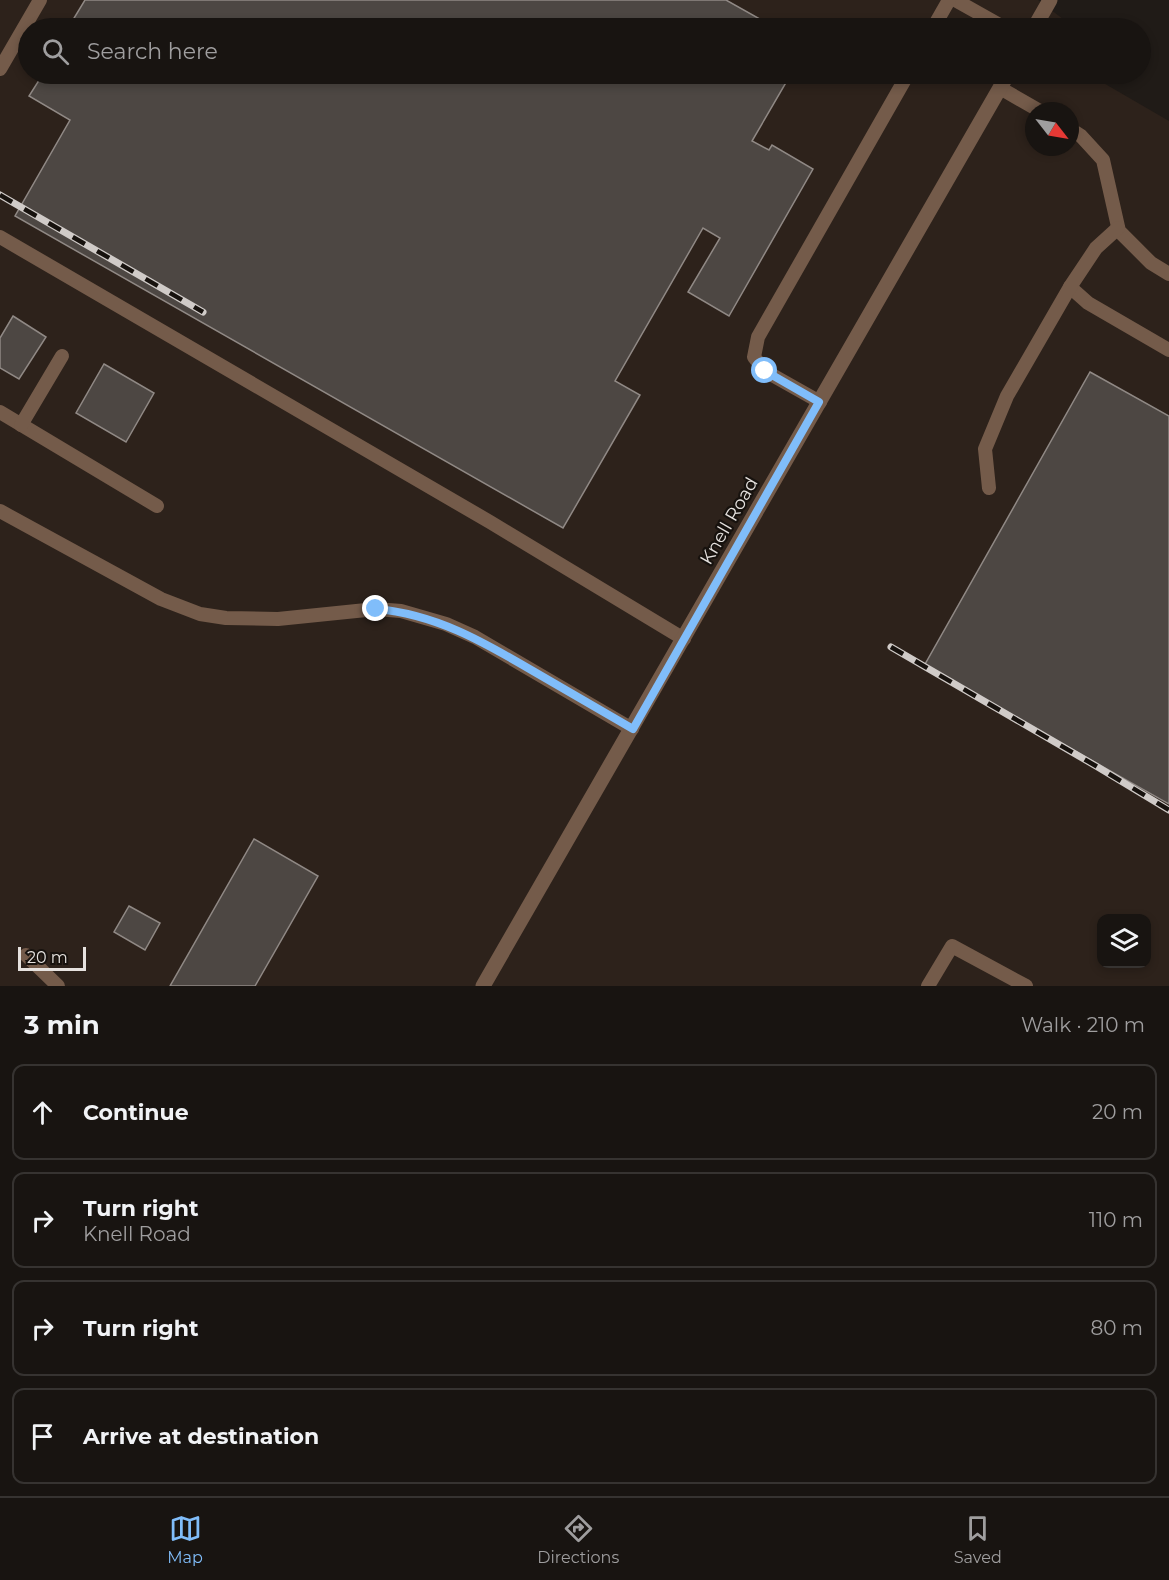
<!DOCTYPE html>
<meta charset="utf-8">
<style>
:root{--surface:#181411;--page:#211d1a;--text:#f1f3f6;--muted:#9f9e9f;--line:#363331;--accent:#80bdfa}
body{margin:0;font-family:Montserrat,sans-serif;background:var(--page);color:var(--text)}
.controls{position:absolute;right:18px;bottom:18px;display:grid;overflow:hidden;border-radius:12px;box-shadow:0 3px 9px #0003}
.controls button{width:54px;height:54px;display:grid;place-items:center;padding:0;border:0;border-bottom:2px solid var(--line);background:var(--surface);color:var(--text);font:30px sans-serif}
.compass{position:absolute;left:1025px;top:102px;width:54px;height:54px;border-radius:50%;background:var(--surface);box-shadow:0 3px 9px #0003;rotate:121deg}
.scale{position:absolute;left:18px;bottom:15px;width:68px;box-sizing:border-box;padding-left:6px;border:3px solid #e6e2df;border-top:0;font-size:16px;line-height:21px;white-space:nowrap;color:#e6e2df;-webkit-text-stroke:4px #17120e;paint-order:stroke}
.stop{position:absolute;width:18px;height:18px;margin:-14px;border:4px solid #80bdfa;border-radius:50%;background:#fff}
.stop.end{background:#80bdfa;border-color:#fff;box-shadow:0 2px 6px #0008}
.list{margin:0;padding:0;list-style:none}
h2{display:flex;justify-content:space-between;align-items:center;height:78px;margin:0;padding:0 24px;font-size:26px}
h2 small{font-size:20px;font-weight:400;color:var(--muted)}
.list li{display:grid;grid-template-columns:39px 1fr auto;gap:18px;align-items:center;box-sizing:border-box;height:96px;margin:0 12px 12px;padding:0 12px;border:2px solid var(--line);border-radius:12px}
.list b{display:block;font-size:22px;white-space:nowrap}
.list p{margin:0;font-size:20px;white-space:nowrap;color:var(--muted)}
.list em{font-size:20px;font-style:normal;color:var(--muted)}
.icon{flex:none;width:33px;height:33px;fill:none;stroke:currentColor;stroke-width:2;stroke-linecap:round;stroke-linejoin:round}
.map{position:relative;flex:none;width:1169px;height:986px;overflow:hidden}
.search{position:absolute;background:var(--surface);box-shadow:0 3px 9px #0003;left:18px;right:18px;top:18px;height:66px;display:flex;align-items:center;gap:15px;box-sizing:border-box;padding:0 21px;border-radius:33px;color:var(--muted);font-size:22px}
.sheet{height:510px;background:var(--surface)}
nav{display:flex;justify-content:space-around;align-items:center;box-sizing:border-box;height:84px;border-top:2px solid var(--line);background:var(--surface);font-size:16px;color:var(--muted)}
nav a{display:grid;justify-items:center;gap:3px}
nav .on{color:var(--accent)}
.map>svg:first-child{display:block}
.built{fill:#2d221b;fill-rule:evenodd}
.building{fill:#4d4743;stroke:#908985;stroke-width:1.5}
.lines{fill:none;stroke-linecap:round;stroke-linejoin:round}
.service{stroke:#745b4a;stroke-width:14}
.minor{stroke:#745b4a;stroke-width:15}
.rail-casing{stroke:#d0cbc8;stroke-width:7}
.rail{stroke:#17120e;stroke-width:4.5;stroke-dasharray:14;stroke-linecap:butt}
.route{stroke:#80bdfa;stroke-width:8}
.labels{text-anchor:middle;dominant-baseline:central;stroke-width:4.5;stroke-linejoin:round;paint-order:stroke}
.street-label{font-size:18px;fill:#e6e2df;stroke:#17120e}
</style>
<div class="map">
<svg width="1169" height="986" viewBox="0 0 1169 986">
<rect width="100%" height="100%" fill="#201b17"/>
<path class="built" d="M0,0H1038L1063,19L1057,28H28V74H1088L1169,121V986H0ZM1034,111H1070V147H1034ZM1102,918H1146V963H1102Z"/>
<g class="building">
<polygon points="85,0 726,0 776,28 68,28"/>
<polygon points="43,74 791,74 752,141 769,150 772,145 813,169 729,316 688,292 720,238 703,228 615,381 640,395 563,528 15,216 70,120 29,96"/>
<polygon points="13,316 46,337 19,379 0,368 0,338"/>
<polygon points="104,364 154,393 126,442 76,413"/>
<polygon points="1090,372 1169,416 1169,804 924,666"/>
<polygon points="254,839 318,876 255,986 170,986"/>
<polygon points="129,906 160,923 145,950 114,932"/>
</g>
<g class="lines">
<g class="service">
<polyline points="955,0 1005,28"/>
<polyline points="933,28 949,0"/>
<polyline points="0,69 40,0"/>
<polyline points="1000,88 1040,111"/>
<polyline points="1070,129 1081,136 1103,160 1119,231 1151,263 1169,274"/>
<polyline points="0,237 490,522 684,639"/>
<polyline points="1070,287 1088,303 1169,350"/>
<polyline points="820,402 765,371 754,357 758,337 908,74"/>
<polyline points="0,412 157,506"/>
<polyline points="21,425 62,356"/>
<polyline points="989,488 985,449 1007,396 1070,287 1096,248 1118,228"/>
<polyline points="0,511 161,599 200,614 226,618 278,619 376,609 401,611 446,624 475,637 632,729"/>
<polyline points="26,955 58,986"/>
<polyline points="928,986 952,946 1026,986"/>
</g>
<g class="minor">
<polyline points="1034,28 1050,0"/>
<polyline points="483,986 1008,74"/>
</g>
<defs>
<g id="rail">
<polyline points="0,195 203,312"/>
<polyline points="891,647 1096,766 1169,810"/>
</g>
</defs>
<use href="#rail" class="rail-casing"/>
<use href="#rail" class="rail"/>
</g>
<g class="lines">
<path class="route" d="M376,609C435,614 482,641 533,671C566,690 599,709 633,729L819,402L765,371"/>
</g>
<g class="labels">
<g class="street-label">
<text transform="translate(729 521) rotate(-60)">Knell Road</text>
</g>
</g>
</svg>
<div class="controls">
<button><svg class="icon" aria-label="layers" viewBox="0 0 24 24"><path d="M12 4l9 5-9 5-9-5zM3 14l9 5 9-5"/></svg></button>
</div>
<svg class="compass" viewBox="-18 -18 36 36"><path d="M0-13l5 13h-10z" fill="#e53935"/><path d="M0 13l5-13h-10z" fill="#9f9e9f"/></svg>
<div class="scale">20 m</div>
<div class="stop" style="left:765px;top:371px"></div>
<div class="stop end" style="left:376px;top:609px"></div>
<div class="search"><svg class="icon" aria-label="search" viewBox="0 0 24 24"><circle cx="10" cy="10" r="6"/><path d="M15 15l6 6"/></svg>Search here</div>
</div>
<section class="sheet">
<h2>3 min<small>Walk · 210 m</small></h2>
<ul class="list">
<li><svg class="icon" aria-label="ahead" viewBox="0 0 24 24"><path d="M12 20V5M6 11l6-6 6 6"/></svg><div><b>Continue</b></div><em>20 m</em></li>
<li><svg class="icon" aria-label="right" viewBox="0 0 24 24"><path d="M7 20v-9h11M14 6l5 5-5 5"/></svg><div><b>Turn right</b><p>Knell Road</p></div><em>110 m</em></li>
<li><svg class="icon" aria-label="right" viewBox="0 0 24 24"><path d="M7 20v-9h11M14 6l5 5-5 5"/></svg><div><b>Turn right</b></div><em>80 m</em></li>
<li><svg class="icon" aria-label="arrive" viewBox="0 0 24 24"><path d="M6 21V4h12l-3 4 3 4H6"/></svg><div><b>Arrive at destination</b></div></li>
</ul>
</section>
<nav>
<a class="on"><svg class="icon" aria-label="map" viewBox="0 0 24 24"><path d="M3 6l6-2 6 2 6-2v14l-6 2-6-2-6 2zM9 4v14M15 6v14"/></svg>Map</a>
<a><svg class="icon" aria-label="directions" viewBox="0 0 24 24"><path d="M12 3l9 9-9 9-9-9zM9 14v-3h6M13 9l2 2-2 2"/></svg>Directions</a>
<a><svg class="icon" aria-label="saved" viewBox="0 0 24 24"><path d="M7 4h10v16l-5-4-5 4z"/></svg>Saved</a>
</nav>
